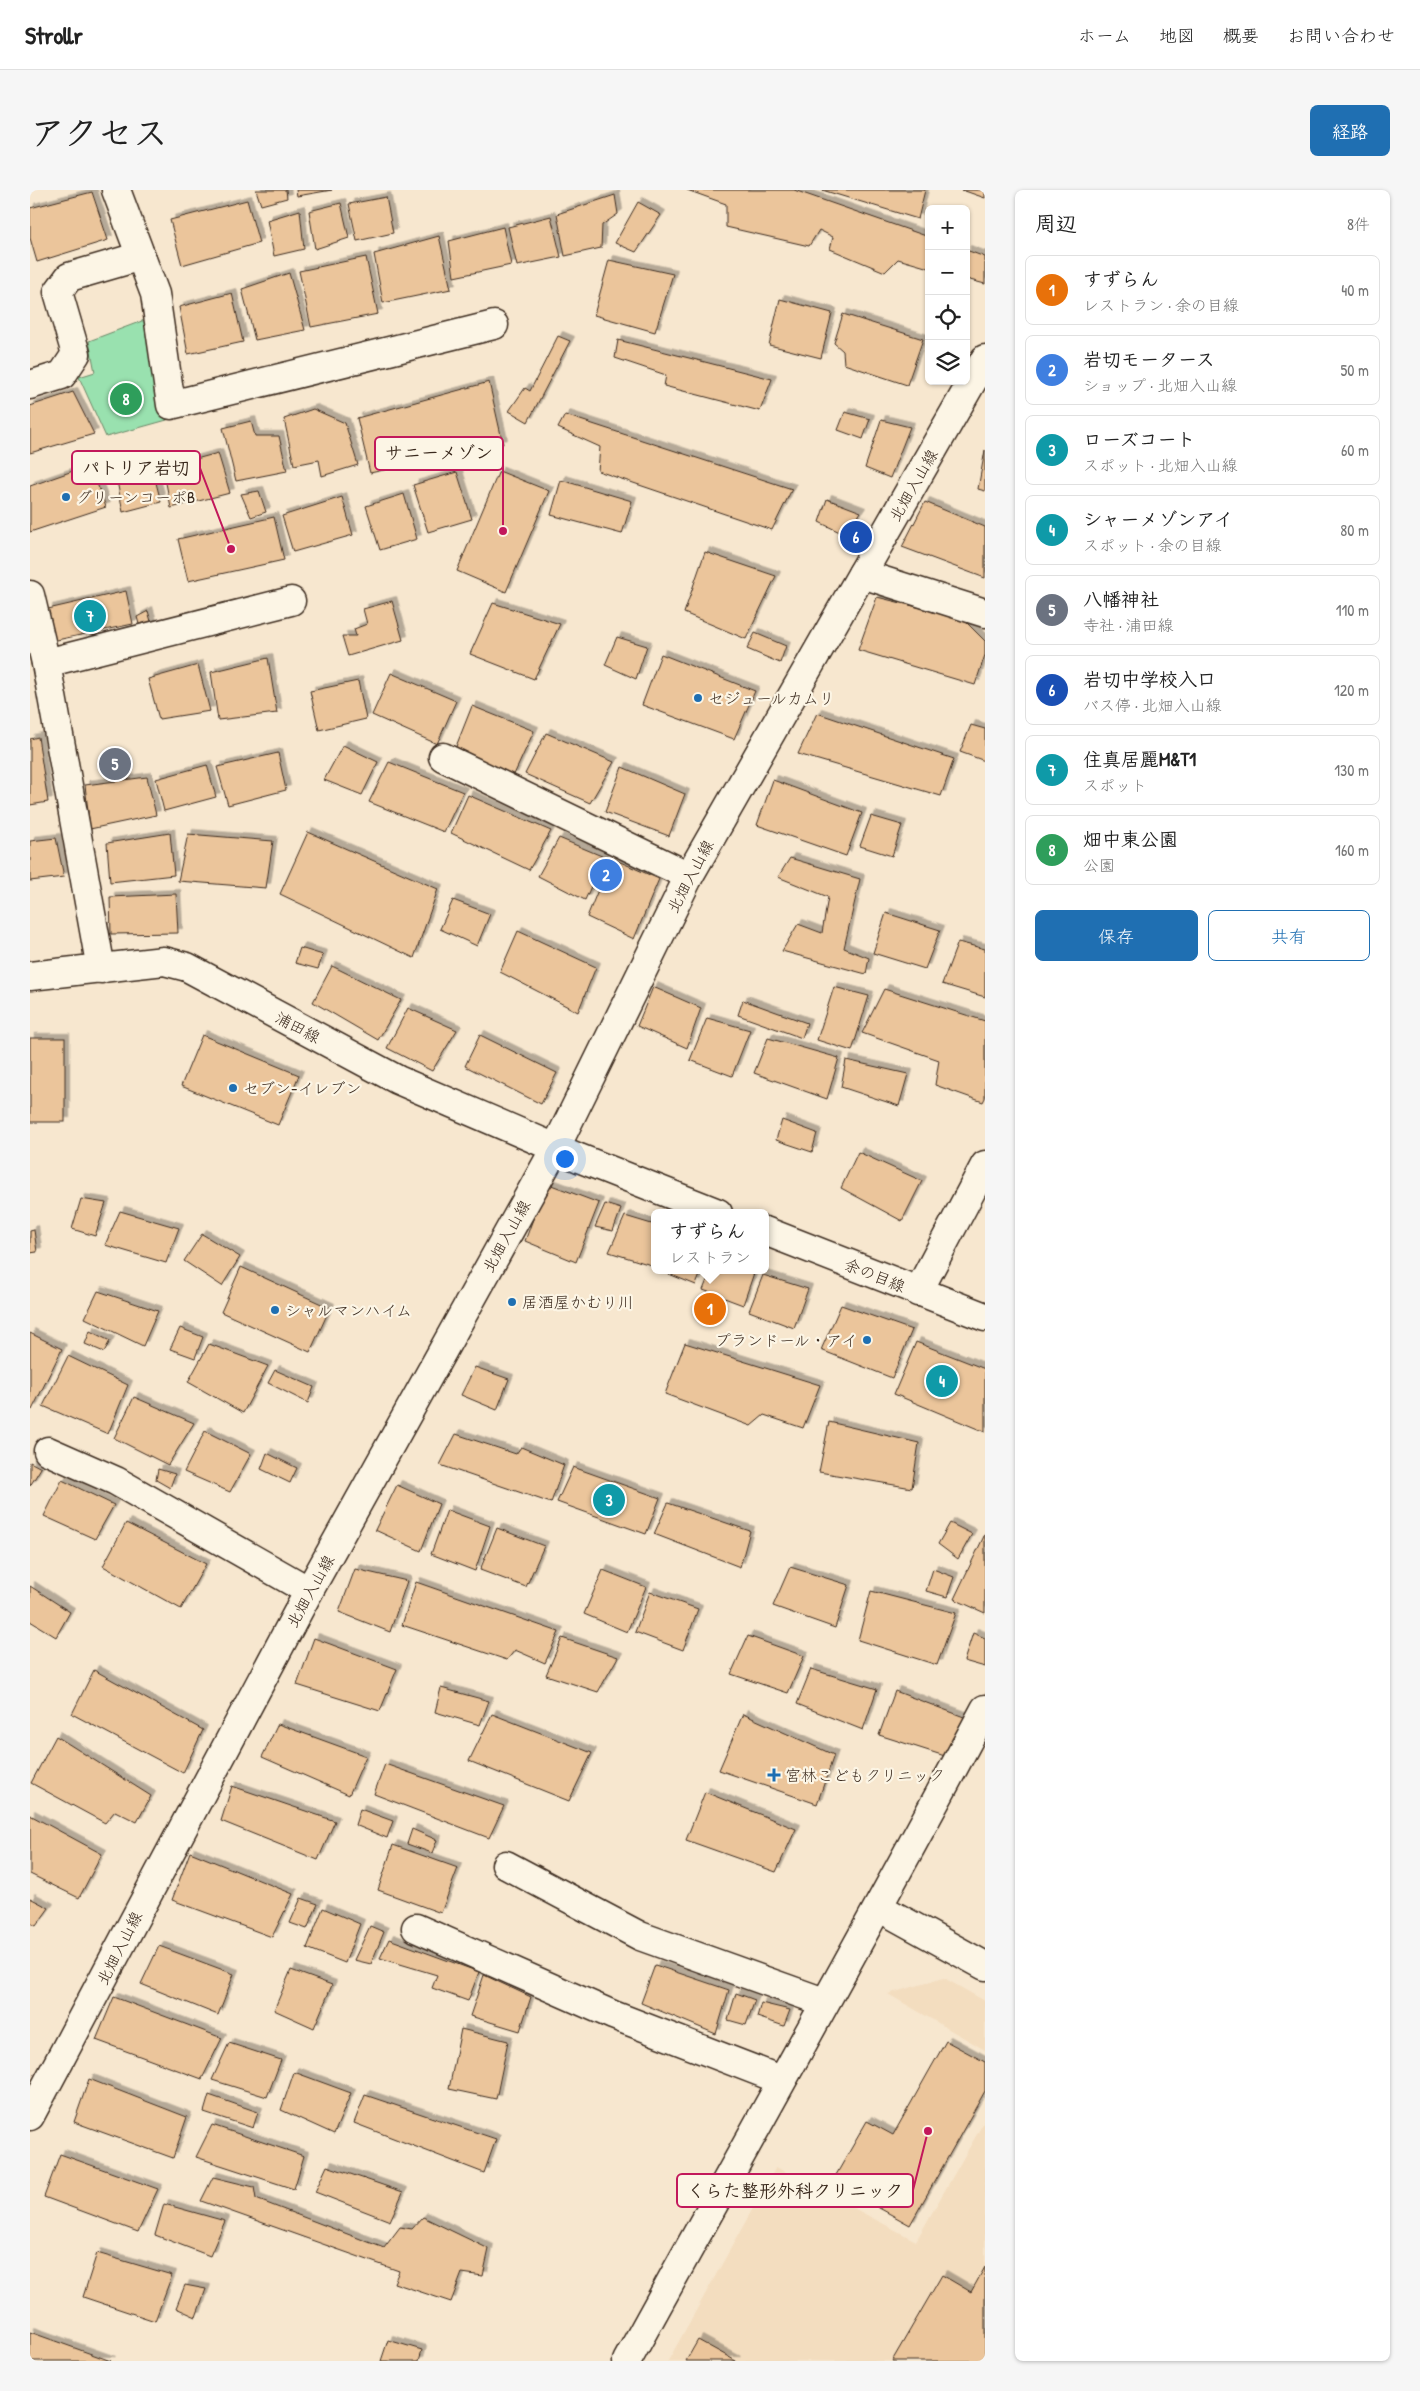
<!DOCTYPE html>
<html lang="ja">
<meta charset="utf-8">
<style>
:root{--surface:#fff;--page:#f6f6f6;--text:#222;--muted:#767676;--line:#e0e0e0;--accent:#1f6fb2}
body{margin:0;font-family:"Patrick Hand","Klee One",sans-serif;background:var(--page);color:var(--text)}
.controls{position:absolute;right:15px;top:15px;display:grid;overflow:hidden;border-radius:8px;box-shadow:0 1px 4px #0004}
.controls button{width:45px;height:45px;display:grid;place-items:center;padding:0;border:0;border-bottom:1px solid var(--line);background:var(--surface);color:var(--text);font:25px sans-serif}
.you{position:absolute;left:534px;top:968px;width:18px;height:18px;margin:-12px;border:4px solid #fff;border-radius:50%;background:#1a73e8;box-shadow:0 0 0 8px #1a73e833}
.badge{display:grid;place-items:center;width:32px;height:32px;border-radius:50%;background:var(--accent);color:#fff;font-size:16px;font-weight:700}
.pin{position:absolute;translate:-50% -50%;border:2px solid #fff;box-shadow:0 1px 5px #0006}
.popup{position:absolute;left:621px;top:1019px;width:118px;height:65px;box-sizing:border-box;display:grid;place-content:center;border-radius:8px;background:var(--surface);filter:drop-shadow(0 1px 4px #0005);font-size:16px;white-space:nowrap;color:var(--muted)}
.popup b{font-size:19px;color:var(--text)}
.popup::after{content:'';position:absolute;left:50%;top:100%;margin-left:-10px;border:10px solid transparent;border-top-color:var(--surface)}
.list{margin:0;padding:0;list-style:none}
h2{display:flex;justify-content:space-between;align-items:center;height:65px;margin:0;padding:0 20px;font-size:21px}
h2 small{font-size:16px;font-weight:400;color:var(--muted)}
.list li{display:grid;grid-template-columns:32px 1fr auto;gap:15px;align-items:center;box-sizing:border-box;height:70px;margin:0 10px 10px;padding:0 10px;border:1px solid var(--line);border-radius:8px}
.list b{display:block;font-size:19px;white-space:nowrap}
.list p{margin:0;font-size:16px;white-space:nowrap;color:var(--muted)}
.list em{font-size:16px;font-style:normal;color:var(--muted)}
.actions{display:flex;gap:10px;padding:15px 20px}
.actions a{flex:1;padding:11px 0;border:1px solid var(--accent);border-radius:8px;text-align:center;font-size:18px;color:var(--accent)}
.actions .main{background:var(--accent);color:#fff}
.icon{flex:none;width:28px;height:28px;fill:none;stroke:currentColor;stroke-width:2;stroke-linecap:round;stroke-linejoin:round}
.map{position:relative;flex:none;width:955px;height:2171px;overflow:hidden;border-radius:8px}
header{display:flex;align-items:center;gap:30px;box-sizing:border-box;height:70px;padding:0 25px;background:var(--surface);border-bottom:1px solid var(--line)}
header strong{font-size:24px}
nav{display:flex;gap:28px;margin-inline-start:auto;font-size:18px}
.intro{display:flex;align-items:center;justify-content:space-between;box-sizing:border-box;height:120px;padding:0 30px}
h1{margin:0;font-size:35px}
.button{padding:12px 22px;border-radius:8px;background:var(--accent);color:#fff;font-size:18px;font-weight:700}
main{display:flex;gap:30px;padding:0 30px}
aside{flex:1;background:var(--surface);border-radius:8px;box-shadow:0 1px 4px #0004}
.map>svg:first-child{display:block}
.built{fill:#f3ddbf}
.green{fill:#99e1af;stroke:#6a8666}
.building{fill:#ebc59b;stroke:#3b2a1e;filter:url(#shadow)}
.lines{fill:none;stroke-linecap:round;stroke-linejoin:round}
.minor-casing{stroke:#3b2a1e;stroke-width:31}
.minor{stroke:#fcf5e5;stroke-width:28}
.poi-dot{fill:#1f6fb2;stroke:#fcf5e5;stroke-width:2}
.labels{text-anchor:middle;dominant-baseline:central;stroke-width:4.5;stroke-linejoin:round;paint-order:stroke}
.street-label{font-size:16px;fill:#3b2a1e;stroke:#fcf5e5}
.poi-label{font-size:16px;fill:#3b2a1e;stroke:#fcf5e5;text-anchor:start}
.leader{fill:none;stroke:#c2185b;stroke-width:2}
.callout-dot{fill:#c2185b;stroke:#fcf5e5;stroke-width:2}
.callout{fill:#fcf5e5;stroke:#c2185b;stroke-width:2}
.callout-label{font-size:18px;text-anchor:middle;font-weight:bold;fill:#3b2a1e}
</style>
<header>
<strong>Strollr</strong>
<nav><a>ホーム</a><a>地図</a><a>概要</a><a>お問い合わせ</a></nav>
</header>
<div class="intro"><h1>アクセス</h1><a class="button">経路</a></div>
<main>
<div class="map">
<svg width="955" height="2171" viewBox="0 0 955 2171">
<defs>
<filter id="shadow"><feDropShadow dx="4.5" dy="-4.5" stdDeviation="0" flood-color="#0004"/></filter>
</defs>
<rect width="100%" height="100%" fill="#f7e7cf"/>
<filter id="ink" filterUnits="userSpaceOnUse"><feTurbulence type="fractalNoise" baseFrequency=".02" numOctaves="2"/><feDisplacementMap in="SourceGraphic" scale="10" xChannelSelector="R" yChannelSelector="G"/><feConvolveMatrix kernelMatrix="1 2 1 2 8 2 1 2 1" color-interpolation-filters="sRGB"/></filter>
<g filter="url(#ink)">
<g class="built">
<polygon points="914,1788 955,1811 955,1860 858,1804"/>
<polygon points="955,1930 955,2171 638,2171 746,1977 886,2051"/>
</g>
<polygon class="green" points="120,128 137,230 76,247 49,187 65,182 59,151"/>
<g class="building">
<polygon points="226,0 256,0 257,8 231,15"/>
<polygon points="266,0 302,0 267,6"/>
<polygon points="657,0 764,0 899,47 899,78 868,69 855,82 800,59 803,47 789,40 779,56 696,37 696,14"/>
<polygon points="792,0 895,0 888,29"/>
<polygon points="932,0 955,0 955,8"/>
<polygon points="62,2 78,50 7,72 0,48 0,18"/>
<polygon points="585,5 588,24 572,35 571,58 535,66 527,24"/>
<polygon points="356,7 363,43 327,51 319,14"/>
<polygon points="217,10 229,53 152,75 140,30"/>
<polygon points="608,12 631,25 606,62 585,53"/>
<polygon points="311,13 319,48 285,59 279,21"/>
<polygon points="270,20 274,59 244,66 237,30"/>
<polygon points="521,26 531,67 487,76 478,37"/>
<polygon points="473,37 481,75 424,87 419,51"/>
<polygon points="409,46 421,99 353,113 344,64"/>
<polygon points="936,60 955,67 955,94 936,89"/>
<polygon points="336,67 348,124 281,137 269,81"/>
<polygon points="579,70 643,84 625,142 564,125"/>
<polygon points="259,83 275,140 225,150 212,99"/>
<polygon points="202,103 213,152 158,164 149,117"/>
<polygon points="750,109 802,123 791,168 739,155"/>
<polygon points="813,124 893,149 877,195 814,174 813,161 804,153"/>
<polygon points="528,146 540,151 498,232 479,221 495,198 500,201"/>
<polygon points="588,150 742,189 730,221 634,196 636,185 585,168"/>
<polygon points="459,192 473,254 340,283 327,228"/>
<polygon points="43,202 64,244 0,263 0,216"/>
<polygon points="283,219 315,233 328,275 292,286 289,270 264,275 254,229"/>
<polygon points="815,222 840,229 833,249 808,240"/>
<polygon points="535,225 762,299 742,340 568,281 570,257 528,238"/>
<polygon points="851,230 880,237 860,288 835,278"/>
<polygon points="221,231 225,246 249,246 257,281 206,291 193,238"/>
<polygon points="955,260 955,301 948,299"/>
<polygon points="188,263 200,303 141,318 133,278"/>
<polygon points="119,266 131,312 93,322 84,275"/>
<polygon points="60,275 76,317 0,342 0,296"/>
<polygon points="469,281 519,301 476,402 427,381"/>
<polygon points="427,282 442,329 398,342 383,295"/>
<polygon points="531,290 602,311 592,344 521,325"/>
<polygon points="229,301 236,322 221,327 211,304"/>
<polygon points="374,304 387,349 350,360 336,316"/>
<polygon points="312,307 323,345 263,362 252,326"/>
<polygon points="797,309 831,322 816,345 789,332"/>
<polygon points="895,312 955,337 955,388 872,357"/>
<polygon points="244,327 254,370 158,391 148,349"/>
<polygon points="675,362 746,386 716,449 654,423"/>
<polygon points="96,401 103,434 22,451 18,419"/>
<polygon points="847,407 932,428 955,451 955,465 945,495 828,460"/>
<polygon points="362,411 373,450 318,466 312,446 326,446 324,439 337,434 333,419"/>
<polygon points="463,413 530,434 504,489 440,464"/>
<polygon points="118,421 123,438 111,441 107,427"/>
<polygon points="725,443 756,456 750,473 717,459"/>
<polygon points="587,447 617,456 606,489 575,475"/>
<polygon points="631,464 725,501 704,549 612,515"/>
<polygon points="238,468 247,523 188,530 181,482"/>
<polygon points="168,475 180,521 129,529 118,489"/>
<polygon points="361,483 426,511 407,554 342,525"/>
<polygon points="328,491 336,529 289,540 280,501"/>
<polygon points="442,516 504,541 483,587 425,559"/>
<polygon points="787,523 924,569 911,606 768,564"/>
<polygon points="941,535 955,539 955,571 930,562"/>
<polygon points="516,543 584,572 560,613 495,584"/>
<polygon points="8,547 18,612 0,615 0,549"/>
<polygon points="313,555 348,572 332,605 294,590"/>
<polygon points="248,563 256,600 198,615 187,577"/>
<polygon points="359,572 433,602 414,642 339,612"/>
<polygon points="177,575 186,607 134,621 126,589"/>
<polygon points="592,577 655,604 639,646 575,622"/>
<polygon points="117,587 126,625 60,639 55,595"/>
<polygon points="743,590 832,623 816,666 727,635"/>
<polygon points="438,605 521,641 499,680 421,643"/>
<polygon points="841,626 872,635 862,666 830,656"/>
<polygon points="278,642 408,699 384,768 250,704"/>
<polygon points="140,643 144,685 80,692 77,653"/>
<polygon points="158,644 243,651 236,698 148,691"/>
<polygon points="26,648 34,687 0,691 0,651"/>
<polygon points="529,648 574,667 555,710 508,686"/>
<polygon points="581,668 629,689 604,749 557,727"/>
<polygon points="760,668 830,689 814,758 839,768 836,784 752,761 768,734 792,743 798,707 748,687"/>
<polygon points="146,704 148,743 81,744 80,707"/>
<polygon points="423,710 460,724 447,756 410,739"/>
<polygon points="856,723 910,740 895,779 843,763"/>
<polygon points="488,741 566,777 548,822 470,782"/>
<polygon points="928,752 955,759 955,807 912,794"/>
<polygon points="270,758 293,765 288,779 265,773"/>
<polygon points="302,776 371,810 348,850 283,812"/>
<polygon points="623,797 671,818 657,858 607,836"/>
<polygon points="804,797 839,806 822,861 787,850"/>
<polygon points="854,799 955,831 955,908 953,912 905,895 909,870 832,843"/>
<polygon points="713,810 777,833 772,848 708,825"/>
<polygon points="378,818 427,840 402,881 357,858"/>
<polygon points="677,828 720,840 702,886 660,870"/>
<polygon points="172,845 269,885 248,935 151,896"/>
<polygon points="450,845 527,883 511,914 435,876"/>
<rect x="0" y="848" width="35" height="84"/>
<polygon points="738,848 809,868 797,909 724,883"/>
<polygon points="816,870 878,884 869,916 811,897"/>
<polygon points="752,930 787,943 782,962 746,950"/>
<polygon points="828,962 892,991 872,1031 811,998"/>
<polygon points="516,993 569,1013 546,1072 495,1051"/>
<polygon points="51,1009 76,1013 65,1046 42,1039"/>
<polygon points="575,1014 591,1019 583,1041 565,1037"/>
<polygon points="90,1021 149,1038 136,1073 75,1055"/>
<polygon points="595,1026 625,1035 625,1063 621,1075 579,1062"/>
<polygon points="4,1040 7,1062 0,1063 0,1041"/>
<polygon points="172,1044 210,1067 192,1096 154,1071"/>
<polygon points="211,1077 300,1118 280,1162 191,1122"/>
<polygon points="629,1080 672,1080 666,1095"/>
<polygon points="681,1080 725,1080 713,1115 673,1100"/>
<polygon points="733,1085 778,1099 764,1138 719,1121"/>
<polygon points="68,1101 128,1121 113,1156 55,1128"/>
<polygon points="811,1115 882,1140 862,1188 791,1160"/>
<polygon points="150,1138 173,1147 165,1168 140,1159"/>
<polygon points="60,1141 80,1151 74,1162 55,1154"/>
<polygon points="0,1143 32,1159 2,1220 0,1219"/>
<polygon points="886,1152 955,1179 955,1242 864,1204"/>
<polygon points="655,1153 790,1195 773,1238 734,1225 721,1236 635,1204"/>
<polygon points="179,1154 238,1176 213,1223 158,1192"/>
<polygon points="38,1166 98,1195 78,1244 13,1216"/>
<polygon points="445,1177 479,1189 467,1220 431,1205"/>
<polygon points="245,1180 284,1197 278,1213 238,1193"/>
<polygon points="104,1207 164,1233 138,1275 84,1248"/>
<polygon points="799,1232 889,1253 882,1298 789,1282"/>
<polygon points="175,1241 221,1264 200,1302 154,1282"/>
<polygon points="426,1244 486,1264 491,1257 534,1275 521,1313 410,1275"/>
<polygon points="237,1263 267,1278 260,1293 231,1279"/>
<polygon points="0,1272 11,1278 0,1296"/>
<polygon points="543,1277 630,1308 616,1344 527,1312"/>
<polygon points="128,1279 145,1284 140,1298 126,1290"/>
<polygon points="32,1290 84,1315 65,1349 14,1326"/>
<polygon points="367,1295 409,1314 391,1361 345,1340"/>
<polygon points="638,1313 720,1341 710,1377 624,1344"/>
<polygon points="417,1320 460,1336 445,1381 401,1364"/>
<polygon points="96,1333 176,1374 151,1419 73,1376"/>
<polygon points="920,1333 942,1344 928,1369 908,1354"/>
<polygon points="467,1338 514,1356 496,1397 450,1380"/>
<polygon points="955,1344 955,1423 924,1409"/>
<polygon points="760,1377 819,1395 805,1438 743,1416"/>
<polygon points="325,1379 377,1391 360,1442 309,1422"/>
<polygon points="903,1379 924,1387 917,1407 896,1401"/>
<polygon points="573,1380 616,1397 597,1442 554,1424"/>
<polygon points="386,1392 529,1442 515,1473 485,1460 477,1470 372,1435"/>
<polygon points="0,1396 40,1422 26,1447 0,1431"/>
<polygon points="841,1401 926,1423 907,1475 828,1450"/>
<polygon points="620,1402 668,1419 653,1460 605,1442"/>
<polygon points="943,1443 955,1448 955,1477 934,1471"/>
<polygon points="718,1446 774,1466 758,1503 701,1484"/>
<polygon points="284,1448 367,1479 350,1521 267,1495"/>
<polygon points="532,1448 588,1467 568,1502 516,1485"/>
<polygon points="781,1479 847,1499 833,1540 767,1514"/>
<polygon points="64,1480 173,1540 153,1583 42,1524"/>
<polygon points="411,1498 459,1511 450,1535 405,1522"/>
<polygon points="865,1501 934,1527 918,1567 849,1545"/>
<polygon points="462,1524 562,1563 539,1611 439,1571"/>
<polygon points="713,1524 804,1565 787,1614 689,1580"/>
<polygon points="248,1534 336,1566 319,1605 232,1567"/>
<polygon points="26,1546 121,1606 107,1632 85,1621 75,1633 1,1593"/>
<polygon points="355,1574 474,1616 459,1648 344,1604"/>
<polygon points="202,1596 305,1631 288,1670 191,1631"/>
<polygon points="675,1602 766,1639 746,1682 656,1650"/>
<polygon points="330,1619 363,1631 357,1648 325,1635"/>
<polygon points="0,1625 72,1664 49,1708 0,1684"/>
<polygon points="382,1639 407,1650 402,1663 377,1654"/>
<polygon points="363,1655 428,1678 411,1723 348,1700"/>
<polygon points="160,1662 263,1704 242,1747 142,1710"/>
<polygon points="0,1708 19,1718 6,1736 0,1733"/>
<polygon points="271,1708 288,1714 277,1739 260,1733"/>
<polygon points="293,1718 330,1734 315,1773 277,1758"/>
<polygon points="340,1736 354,1742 341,1774 324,1770"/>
<polygon points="359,1749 449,1782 438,1811 402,1798 407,1785 350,1768"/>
<polygon points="129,1756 204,1784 188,1825 111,1794"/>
<polygon points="625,1775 699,1800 686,1844 611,1813"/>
<polygon points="261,1780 302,1795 284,1838 244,1820"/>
<polygon points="454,1785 501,1807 490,1841 440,1826"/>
<polygon points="706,1803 725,1810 716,1835 698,1830"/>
<polygon points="84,1807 192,1848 172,1889 66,1850"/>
<polygon points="731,1813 760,1820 754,1836 727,1827"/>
<polygon points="431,1839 478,1851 466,1909 419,1899"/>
<polygon points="916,1851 955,1872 955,1901 880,2035 802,1992 837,1931 863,1945"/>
<polygon points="199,1853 251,1870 237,1907 182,1890"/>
<polygon points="264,1882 321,1903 304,1944 251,1920"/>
<polygon points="59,1889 157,1927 143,1968 44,1932"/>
<polygon points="179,1905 228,1922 223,1938 174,1922"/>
<polygon points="335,1905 466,1949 454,1983 324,1933"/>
<polygon points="182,1935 274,1966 264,1999 166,1967"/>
<polygon points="30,1964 128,1999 108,2042 14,2007"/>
<polygon points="297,1976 373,2002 360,2031 285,2002"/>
<polygon points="183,1987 224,1997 226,2009 354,2058 370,2037 382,2039 393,2027 459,2059 453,2086 432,2083 421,2112 364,2093 369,2081 171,2011"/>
<polygon points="134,2014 195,2031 180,2066 125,2045"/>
<polygon points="67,2063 142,2085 125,2131 53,2107"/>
<polygon points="955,2077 955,2171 862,2171 912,2085 941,2102"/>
<polygon points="155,2095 176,2099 166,2127 146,2118"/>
<polygon points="0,2142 81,2171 0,2171"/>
<polygon points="358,2150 392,2160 389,2171 351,2171"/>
<polygon points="668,2150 706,2171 656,2171"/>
</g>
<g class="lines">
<defs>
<g id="minor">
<polyline points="86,0 125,104 141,215 464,135"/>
<polyline points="0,195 32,185 46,164 28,102 39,87 111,66"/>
<polyline points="832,384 955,423"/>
<polyline points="0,405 16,473 71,779"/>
<polyline points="16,473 261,411"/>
<polyline points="413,567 659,686"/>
<polyline points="0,786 134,771 157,777 368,890 549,968 688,1023"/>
<polyline points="735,1041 955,1127"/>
<polyline points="888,1102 955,975"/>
<polyline points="18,1261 86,1291 279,1401"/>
<polyline points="476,1675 610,1746 794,1812"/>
<polyline points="850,1718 955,1776"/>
<polyline points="386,1738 583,1825 751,1890"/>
<polyline points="0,1926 279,1401 526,957 659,686 955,169"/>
<path d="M597,2171C716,1954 839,1738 955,1519"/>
</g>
</defs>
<use href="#minor" class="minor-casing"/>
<use href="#minor" class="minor"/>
</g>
</g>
<g class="poi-dot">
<circle cx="36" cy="307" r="5"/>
<circle cx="668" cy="508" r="5"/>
<circle cx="203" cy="898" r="5"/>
<circle cx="482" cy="1112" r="5"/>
<circle cx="245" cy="1120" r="5"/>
<circle cx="837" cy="1150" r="5"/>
<path d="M741.5 1577.5h5v5h5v5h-5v5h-5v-5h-5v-5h5z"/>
</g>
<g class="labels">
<g class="street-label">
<text transform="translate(883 295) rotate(-60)">北畑入山線</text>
<text transform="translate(660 686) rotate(-62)">北畑入山線</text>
<text transform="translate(268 837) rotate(28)">浦田線</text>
<text transform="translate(476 1046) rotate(-61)">北畑入山線</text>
<text transform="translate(845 1085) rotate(22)">余の目線</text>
<text transform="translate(280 1401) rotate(-61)">北畑入山線</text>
<text transform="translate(89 1758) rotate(-63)">北畑入山線</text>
</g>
<g class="poi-label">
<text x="46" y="307">グリーンコーポB</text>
<text x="678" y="508">セジュールカムリ</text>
<text x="213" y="898">セブン-イレブン</text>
<text x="492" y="1112">居酒屋かむり川</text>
<text x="255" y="1120">シャルマンハイム</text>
<text x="827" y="1150" text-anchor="end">プランドール・アイ</text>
<text x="755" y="1585">宮林こどもクリニック</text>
</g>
</g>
<path class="leader" d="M473 341L473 263M201 359L170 278M898 1941L883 2000"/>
<g class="callout-dot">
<circle cx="473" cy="341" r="5"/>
<circle cx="201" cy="359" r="5"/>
<circle cx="898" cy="1941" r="5"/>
</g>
<g class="callout">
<rect x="345" y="247" width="128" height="33" rx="5"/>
<rect x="42" y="261" width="128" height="33" rx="5"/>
<rect x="647" y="1984" width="236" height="33" rx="5"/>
</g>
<g class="callout-label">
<text x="409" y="269">サニーメゾン</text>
<text x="106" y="284">パトリア岩切</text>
<text x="765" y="2007">くらた整形外科クリニック</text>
</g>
</svg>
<div class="controls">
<button>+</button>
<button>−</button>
<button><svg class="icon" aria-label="locate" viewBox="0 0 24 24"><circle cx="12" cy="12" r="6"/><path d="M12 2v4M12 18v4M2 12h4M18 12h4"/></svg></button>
<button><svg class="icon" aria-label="layers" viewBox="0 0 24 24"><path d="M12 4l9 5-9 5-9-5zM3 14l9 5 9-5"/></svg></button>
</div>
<div class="you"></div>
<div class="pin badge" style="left:680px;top:1119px;background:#e8710a">1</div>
<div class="popup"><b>すずらん</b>レストラン</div>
<div class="pin badge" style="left:576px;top:685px;background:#3f7fe0">2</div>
<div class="pin badge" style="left:579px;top:1310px;background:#0f9aa8">3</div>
<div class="pin badge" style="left:912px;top:1191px;background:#0f9aa8">4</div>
<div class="pin badge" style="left:85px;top:574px;background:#6b7280">5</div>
<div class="pin badge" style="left:826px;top:347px;background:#1a4fb4">6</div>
<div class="pin badge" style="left:60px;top:426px;background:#0f9aa8">7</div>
<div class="pin badge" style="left:96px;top:209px;background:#2e9e5b">8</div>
</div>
<aside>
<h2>周辺<small>8件</small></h2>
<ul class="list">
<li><span class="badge" style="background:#e8710a">1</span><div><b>すずらん</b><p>レストラン · 余の目線</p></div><em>40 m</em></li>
<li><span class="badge" style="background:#3f7fe0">2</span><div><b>岩切モータース</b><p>ショップ · 北畑入山線</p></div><em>50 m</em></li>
<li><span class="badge" style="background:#0f9aa8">3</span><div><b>ローズコート</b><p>スポット · 北畑入山線</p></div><em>60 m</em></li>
<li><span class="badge" style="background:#0f9aa8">4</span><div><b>シャーメゾンアイ</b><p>スポット · 余の目線</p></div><em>80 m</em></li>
<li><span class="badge" style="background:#6b7280">5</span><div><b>八幡神社</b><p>寺社 · 浦田線</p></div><em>110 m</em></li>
<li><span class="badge" style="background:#1a4fb4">6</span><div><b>岩切中学校入口</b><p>バス停 · 北畑入山線</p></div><em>120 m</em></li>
<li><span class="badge" style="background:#0f9aa8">7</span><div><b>住真居麗M&amp;T1</b><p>スポット</p></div><em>130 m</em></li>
<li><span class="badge" style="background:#2e9e5b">8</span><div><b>畑中東公園</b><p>公園</p></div><em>160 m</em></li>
</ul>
<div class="actions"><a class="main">保存</a><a>共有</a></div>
</aside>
</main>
